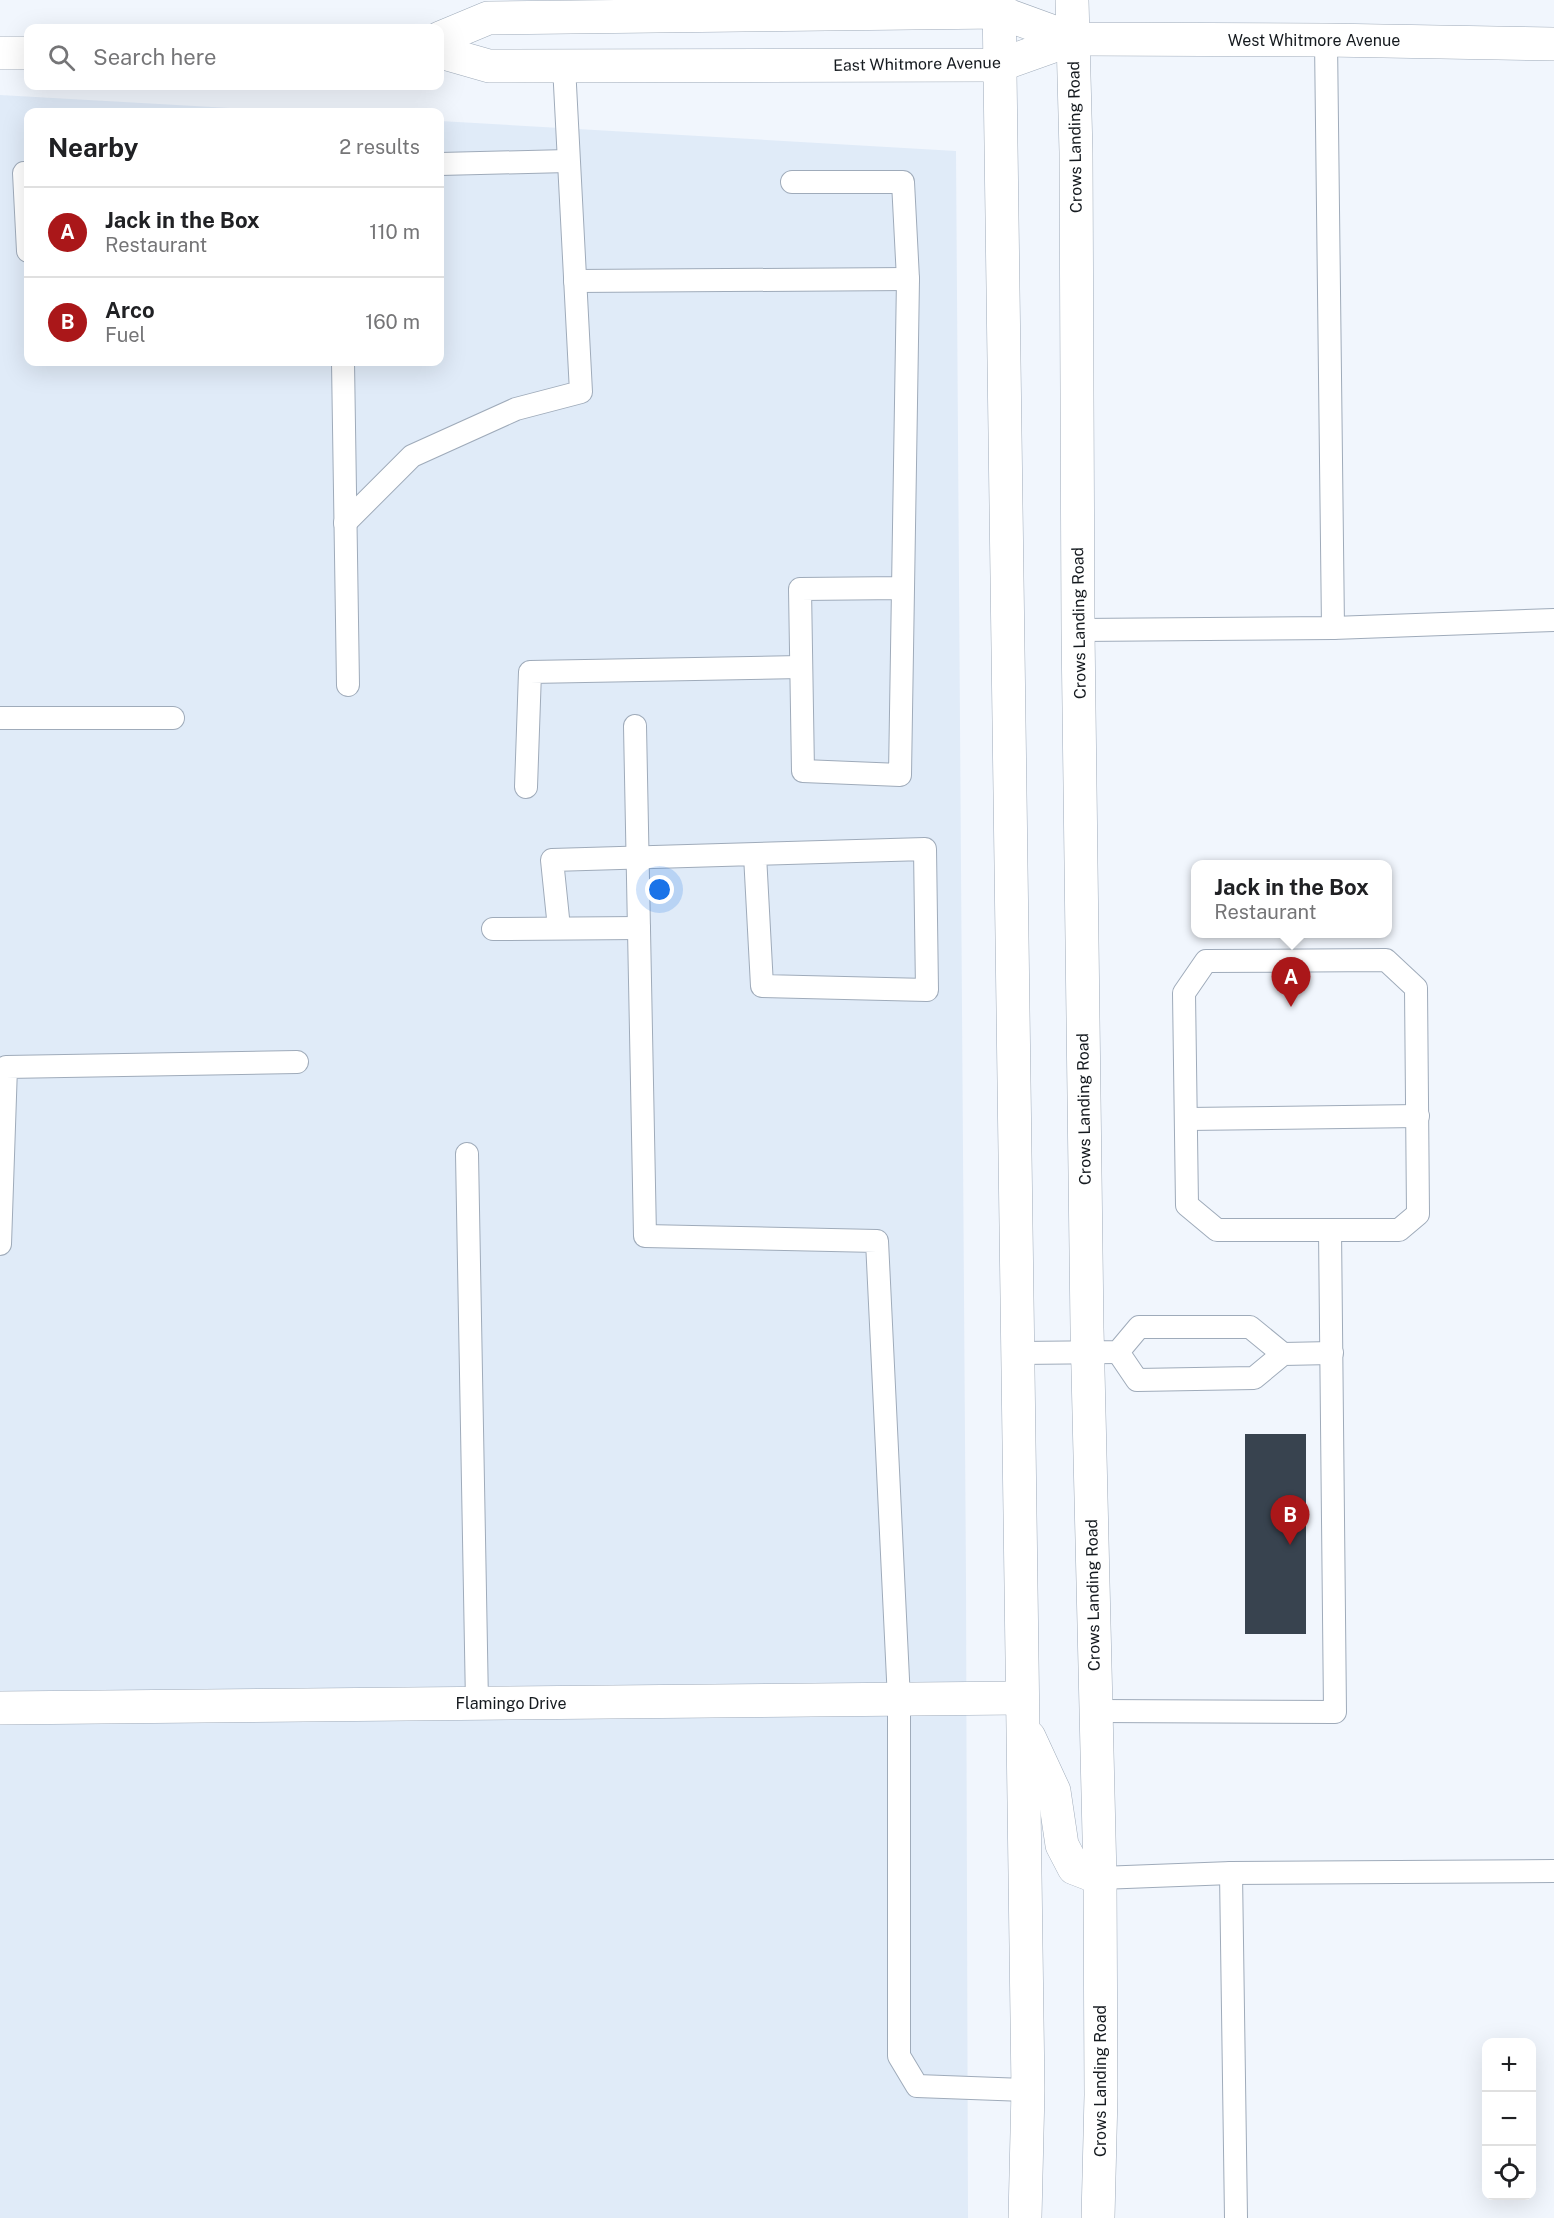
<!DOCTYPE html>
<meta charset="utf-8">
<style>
:root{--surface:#fff;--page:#f6f6f6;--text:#202124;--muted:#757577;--line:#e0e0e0;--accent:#aa1719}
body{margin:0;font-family:"Public Sans",sans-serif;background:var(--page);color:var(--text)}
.controls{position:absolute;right:18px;bottom:18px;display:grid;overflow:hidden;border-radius:12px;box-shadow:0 6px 24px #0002}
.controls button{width:54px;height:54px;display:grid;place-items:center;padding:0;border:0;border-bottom:2px solid var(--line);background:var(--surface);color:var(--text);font:30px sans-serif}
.you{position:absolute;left:660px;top:890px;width:21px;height:21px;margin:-15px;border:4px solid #fff;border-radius:50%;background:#1a73e8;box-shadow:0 0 0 9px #1a73e833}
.badge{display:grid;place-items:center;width:39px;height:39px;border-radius:50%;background:var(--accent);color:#fff;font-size:20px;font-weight:700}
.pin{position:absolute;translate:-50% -50px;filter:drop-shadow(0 2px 3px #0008)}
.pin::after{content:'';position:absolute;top:32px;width:21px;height:18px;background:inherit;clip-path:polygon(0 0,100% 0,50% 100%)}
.popup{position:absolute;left:1191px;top:860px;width:201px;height:78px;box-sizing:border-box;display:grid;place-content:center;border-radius:12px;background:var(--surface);filter:drop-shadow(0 2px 4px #0005);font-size:20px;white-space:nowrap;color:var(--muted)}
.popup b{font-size:22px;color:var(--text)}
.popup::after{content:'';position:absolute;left:50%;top:100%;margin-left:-12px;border:12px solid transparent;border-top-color:var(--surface)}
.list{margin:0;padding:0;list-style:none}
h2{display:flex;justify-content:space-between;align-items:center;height:78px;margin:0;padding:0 24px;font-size:26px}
h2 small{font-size:20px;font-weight:400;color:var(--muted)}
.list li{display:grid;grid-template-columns:39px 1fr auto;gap:18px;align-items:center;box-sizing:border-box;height:90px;padding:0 24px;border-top:2px solid var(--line)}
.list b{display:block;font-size:22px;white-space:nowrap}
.list p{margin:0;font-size:20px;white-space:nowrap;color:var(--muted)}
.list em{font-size:20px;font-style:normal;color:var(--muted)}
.icon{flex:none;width:33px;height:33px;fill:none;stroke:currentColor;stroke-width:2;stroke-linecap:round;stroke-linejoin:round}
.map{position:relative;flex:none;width:1554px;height:2218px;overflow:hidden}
.search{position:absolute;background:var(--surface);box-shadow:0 6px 24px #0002;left:24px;top:24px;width:420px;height:66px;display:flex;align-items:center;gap:15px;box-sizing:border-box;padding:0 21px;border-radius:12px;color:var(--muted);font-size:22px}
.panel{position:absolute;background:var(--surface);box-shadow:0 6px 24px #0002;left:24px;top:108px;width:420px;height:258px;border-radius:12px}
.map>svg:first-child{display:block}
.built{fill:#e0ebf8}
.building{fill:#38434f}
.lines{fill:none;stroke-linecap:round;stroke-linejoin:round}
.service-casing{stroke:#9fabba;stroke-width:24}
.minor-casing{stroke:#9fabba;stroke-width:34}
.secondary-casing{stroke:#9fabba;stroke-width:34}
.service{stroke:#fff;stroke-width:22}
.minor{stroke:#fff;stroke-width:33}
.secondary{stroke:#fff;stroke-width:33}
.labels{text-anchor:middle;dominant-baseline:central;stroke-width:6;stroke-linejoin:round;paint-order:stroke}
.street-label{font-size:16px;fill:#151a1f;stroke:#fff}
</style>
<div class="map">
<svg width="1554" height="2218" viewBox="0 0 1554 2218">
<rect width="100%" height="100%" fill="#f1f6fd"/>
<polygon class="built" points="0,95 301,112 28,112 28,362 440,362 440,121 956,151 966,1580 968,2218 0,2218"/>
<rect class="building" x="1245" y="1434" width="61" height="200"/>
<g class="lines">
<defs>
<g id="service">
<polyline points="1326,40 1333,628"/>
<polyline points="440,164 568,161"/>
<polyline points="792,182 903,182 908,279 900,775 803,771 800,589 903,588"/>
<polyline points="28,251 24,173 28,173"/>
<polyline points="575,281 908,279"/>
<polyline points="343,362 348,685"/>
<polyline points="345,523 412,456 516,409 581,392 564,66"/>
<polyline points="1078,630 1333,628 1554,620"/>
<polyline points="0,718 173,718"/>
<polyline points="635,726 645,1236 877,1241 899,1700 899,2056 917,2086 1028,2090"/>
<polyline points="526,787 530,672 801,667"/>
<polyline points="559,928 552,860 925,849 927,990 762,986 755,855"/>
<polyline points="493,929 639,928"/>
<polygon points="1386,960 1416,988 1418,1214 1399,1230 1217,1230 1187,1205 1184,993 1206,961"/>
<polyline points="1187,1119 1418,1116"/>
<polyline points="467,1154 477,1703"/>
<polyline points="0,1244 6,1067 297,1062"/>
<polyline points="1118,1352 1137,1380 1254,1378 1283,1354 1332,1353"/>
<polyline points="1018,1353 1118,1352 1139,1327 1250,1327 1283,1354"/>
<polyline points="1096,1711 1335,1712 1330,1230"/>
<polyline points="1231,1873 1236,2218"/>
<polyline points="1100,1878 1231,1873 1554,1871"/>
</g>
<polyline id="minor" points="0,1708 1022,1698"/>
<g id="secondary">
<polyline points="999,0 1028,2090 1025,2218"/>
<polyline points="1072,0 1076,152 1078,630 1087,1328 1100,1878 1101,2095 1098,2218"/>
<polyline points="440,38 488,18 999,12 1073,39 1326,40 1554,44"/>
<polyline points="440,52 489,66 1000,65 1073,39"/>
<polyline points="0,53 28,53"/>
<polyline points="1029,1737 1054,1791 1062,1845 1074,1868 1100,1878"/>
</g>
</defs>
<use href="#service" class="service-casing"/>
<use href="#minor" class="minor-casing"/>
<use href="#secondary" class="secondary-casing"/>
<use href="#service" class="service"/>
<use href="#minor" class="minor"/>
<use href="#secondary" class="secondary"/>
</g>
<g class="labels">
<g class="street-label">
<text x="1314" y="40">West Whitmore Avenue</text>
<text transform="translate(917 64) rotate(-1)">East Whitmore Avenue</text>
<text transform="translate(1075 137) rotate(-91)">Crows Landing Road</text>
<text transform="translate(1079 623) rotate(-91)">Crows Landing Road</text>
<text transform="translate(1084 1109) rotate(-91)">Crows Landing Road</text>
<text transform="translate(1093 1595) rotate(-91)">Crows Landing Road</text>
<text x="511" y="1703">Flamingo Drive</text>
<text transform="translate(1100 2081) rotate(-90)">Crows Landing Road</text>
</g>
</g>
</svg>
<div class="controls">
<button>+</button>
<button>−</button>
<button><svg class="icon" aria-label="locate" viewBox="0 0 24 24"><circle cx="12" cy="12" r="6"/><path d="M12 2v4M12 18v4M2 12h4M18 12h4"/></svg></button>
</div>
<div class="you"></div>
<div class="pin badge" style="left:1291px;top:1007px">A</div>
<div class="popup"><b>Jack in the Box</b>Restaurant</div>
<div class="pin badge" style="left:1290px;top:1545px">B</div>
<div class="search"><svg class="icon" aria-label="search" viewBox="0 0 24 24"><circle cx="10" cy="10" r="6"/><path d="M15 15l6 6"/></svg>Search here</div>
<section class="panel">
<h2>Nearby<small>2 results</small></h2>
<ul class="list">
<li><span class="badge">A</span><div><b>Jack in the Box</b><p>Restaurant</p></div><em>110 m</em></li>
<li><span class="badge">B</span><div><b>Arco</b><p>Fuel</p></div><em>160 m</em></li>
</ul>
</section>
</div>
